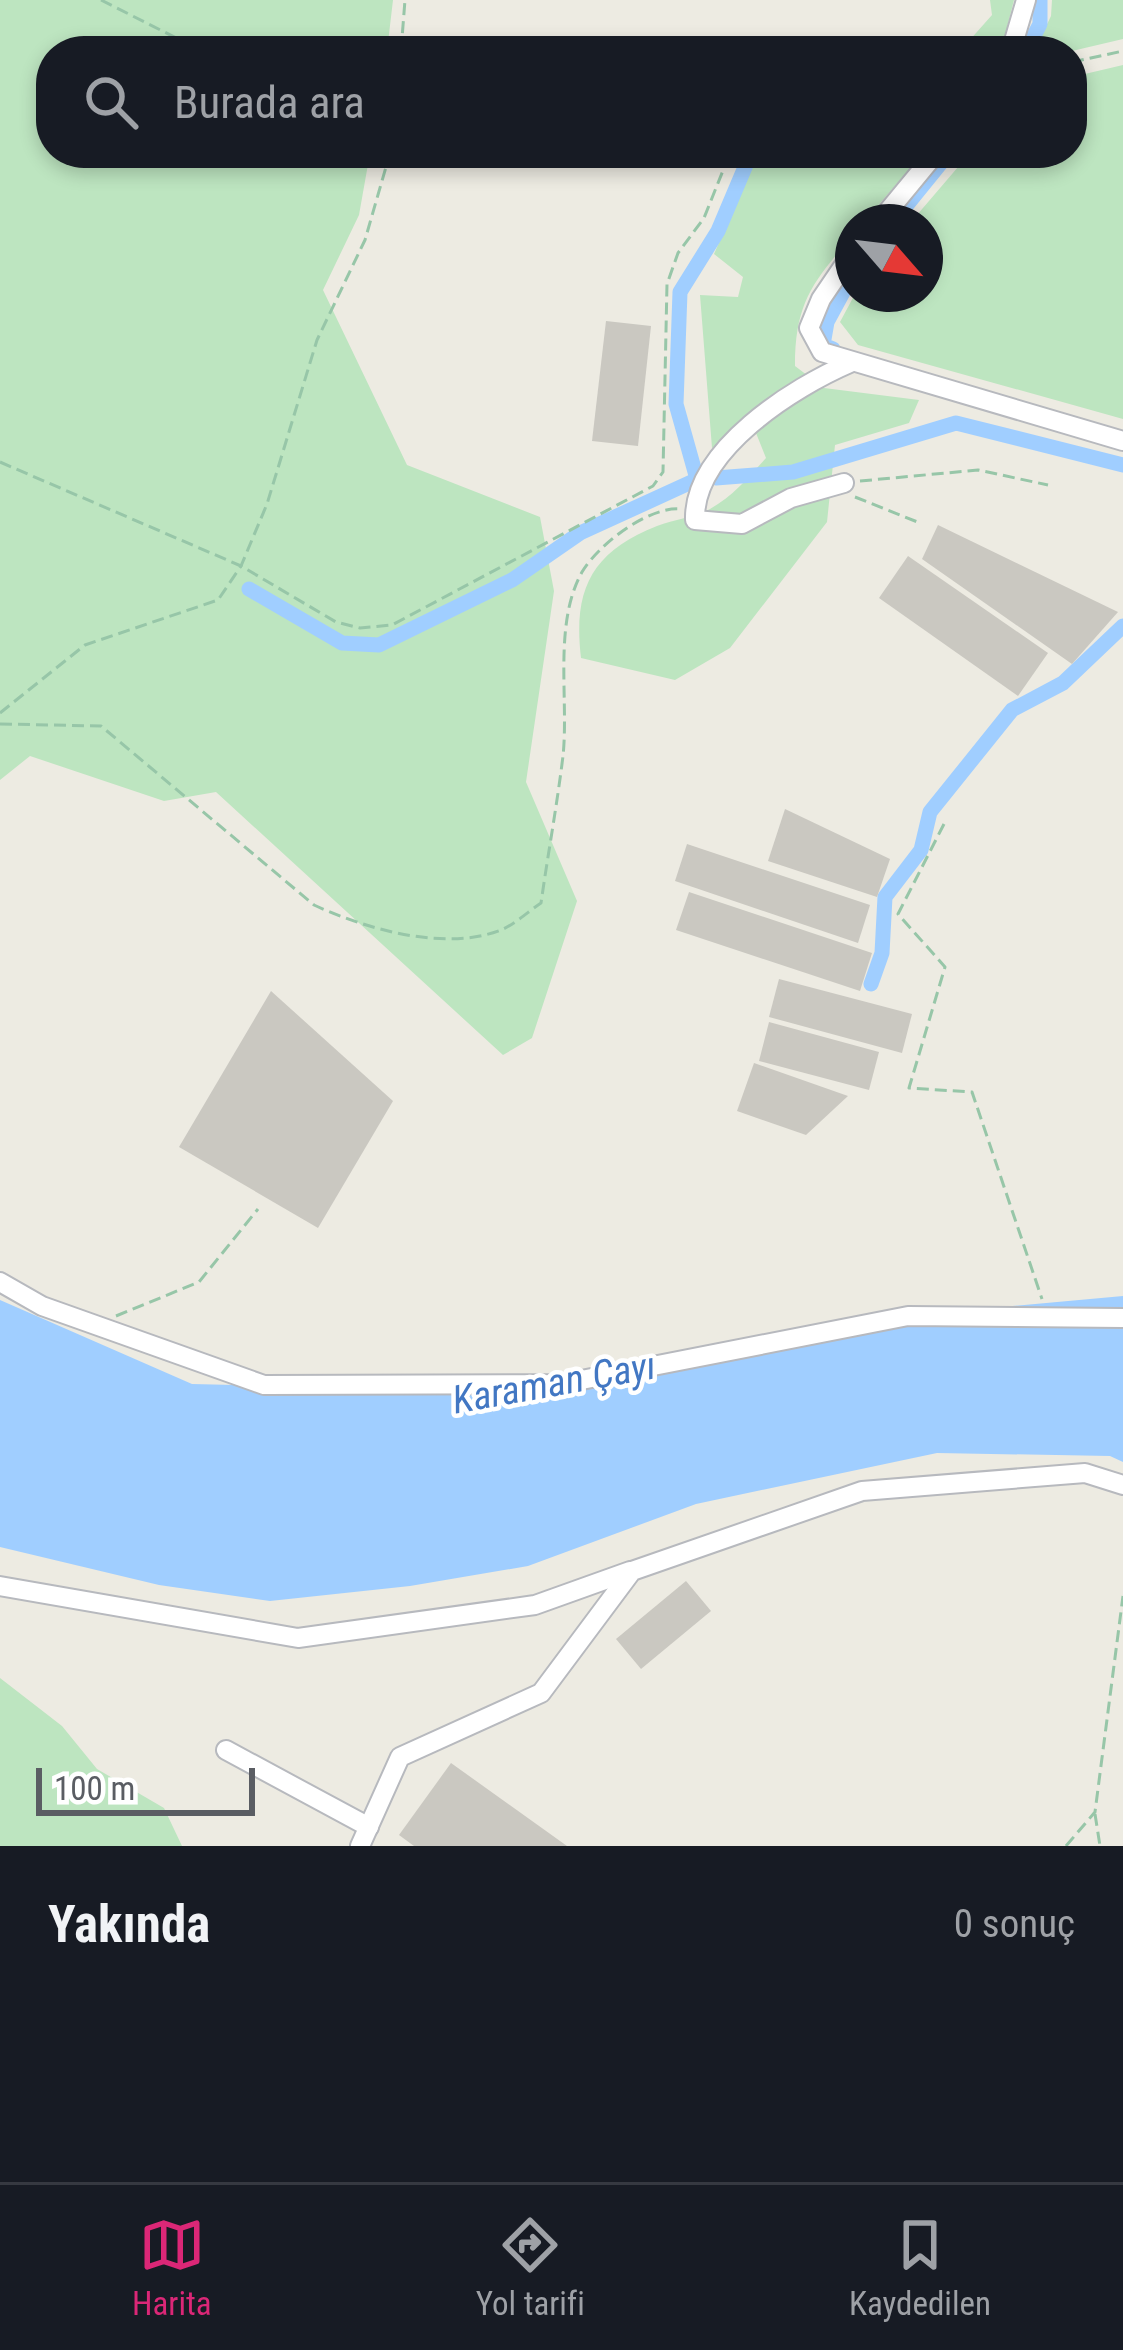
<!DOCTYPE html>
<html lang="tr">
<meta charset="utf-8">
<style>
:root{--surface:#171b24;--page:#242831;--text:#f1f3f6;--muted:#9ea1a6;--line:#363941;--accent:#db2777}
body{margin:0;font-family:"Roboto Condensed",sans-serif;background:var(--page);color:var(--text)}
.compass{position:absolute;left:835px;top:204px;width:108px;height:108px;border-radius:50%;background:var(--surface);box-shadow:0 6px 18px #0003;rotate:118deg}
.scale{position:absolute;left:36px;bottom:30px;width:219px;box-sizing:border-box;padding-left:12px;border:6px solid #5a5d63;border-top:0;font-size:33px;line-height:42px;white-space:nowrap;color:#5a5d63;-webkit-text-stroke:9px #fff;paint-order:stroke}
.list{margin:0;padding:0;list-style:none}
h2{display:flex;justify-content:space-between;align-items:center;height:156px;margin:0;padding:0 48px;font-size:51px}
h2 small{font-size:39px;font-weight:400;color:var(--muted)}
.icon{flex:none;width:66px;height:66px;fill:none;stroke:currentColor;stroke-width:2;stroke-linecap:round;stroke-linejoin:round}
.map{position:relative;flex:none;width:1123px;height:1846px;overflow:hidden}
.search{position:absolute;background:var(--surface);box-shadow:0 6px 18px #0003;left:36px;right:36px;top:36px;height:132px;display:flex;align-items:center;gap:30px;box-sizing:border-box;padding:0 42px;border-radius:48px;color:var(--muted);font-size:45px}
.sheet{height:336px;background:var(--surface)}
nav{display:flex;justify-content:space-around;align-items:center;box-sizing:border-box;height:168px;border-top:3px solid var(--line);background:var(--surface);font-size:33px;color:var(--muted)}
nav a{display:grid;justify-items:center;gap:6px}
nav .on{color:var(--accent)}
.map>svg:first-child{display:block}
.green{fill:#bde5c0}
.water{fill:#a0ceff}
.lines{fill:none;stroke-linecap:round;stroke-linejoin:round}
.canal{stroke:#a0ceff;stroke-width:15}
.building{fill:#cac8c1}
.minor-casing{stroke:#b7b9be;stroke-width:22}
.path{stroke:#97c6a8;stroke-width:3;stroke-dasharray:12 6;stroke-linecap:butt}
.minor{stroke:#fff;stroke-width:18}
.labels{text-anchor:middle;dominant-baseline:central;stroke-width:9;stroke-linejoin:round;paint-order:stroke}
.water-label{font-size:39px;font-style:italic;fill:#4277c3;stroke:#fff}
</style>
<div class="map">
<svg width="1123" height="1846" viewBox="0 0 1123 1846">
<rect width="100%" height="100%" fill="#edebe2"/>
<g class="green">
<polygon points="0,0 393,0 387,51 51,51 51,153 370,153 359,215 323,290 407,465 540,517 554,591 526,782 577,901 532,1038 503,1055 216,792 164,801 30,756 0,780"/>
<polygon points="990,0 1014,0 1001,51 960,51 992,15"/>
<polygon points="1052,0 1123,0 1123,39 1072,51 1034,51 1051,16"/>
<polygon points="1123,65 1123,419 858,345 840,322 855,294 925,294 925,222 911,222 970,153 1072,153 1072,77"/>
<path d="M758,153H923L864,222H853V235C813,282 795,302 795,366L824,388L919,400L909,423L835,445L827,522L730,648L675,680L581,658C573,590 591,552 657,526C674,519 694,518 710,509C733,496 749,477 766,458L756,433L712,448L700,295L738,297L743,277L714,254Z"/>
<polygon points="0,1678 62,1726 97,1769 164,1808 182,1846 0,1846"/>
</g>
<polygon class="water" points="1123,1296 1123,1462 1110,1456 937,1453 696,1504 528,1566 410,1586 270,1601 159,1585 0,1547 0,1300 192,1384 525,1392 870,1319"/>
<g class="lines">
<g class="canal">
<polyline points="1026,51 1040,24 1040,0"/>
<polyline points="893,222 949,153"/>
<polyline points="833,349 823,345 827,322 853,274"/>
<polyline points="716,478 793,472 956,423 1123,465"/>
<polyline points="697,479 676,404 680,292 718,231 751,153"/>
<polyline points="249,589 342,643 379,645 512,580 580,533 698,479"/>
<polyline points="871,984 882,953 885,897 921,850 930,812 1012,710 1063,683 1123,626"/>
</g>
</g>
<g class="building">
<polygon points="606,321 651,326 638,446 592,441"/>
<polygon points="938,525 1118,612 1072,664 922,559"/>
<polygon points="908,556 1048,653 1018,696 879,598"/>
<polygon points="785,809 890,859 877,897 768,861"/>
<polygon points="687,844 870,905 858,943 675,881"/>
<polygon points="689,892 872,953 860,991 676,930"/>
<polygon points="779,979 912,1014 902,1053 769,1017"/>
<polygon points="271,991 393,1101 318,1228 179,1147"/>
<polygon points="769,1022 879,1052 869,1090 759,1061"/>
<polygon points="754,1063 848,1096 806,1135 737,1111"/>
<polygon points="686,1581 711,1611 641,1669 616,1639"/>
<polygon points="451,1763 567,1846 414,1846 399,1835"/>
</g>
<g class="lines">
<defs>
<g id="minor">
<polyline points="1011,51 1026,0"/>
<polyline points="879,222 936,153"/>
<polyline points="853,252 821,299 809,328 822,352 1123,441"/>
<path d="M844,483L791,498L742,524L695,520C693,450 794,387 850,363"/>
<polyline points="0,1282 42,1306 264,1385 561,1384 908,1316 1123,1318"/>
<polyline points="0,1586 298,1638 535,1605 630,1571"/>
<polyline points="226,1750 369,1827"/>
<polyline points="360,1846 400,1757 541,1693 632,1571 862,1491 1085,1473 1123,1485"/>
</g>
</defs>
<use href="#minor" class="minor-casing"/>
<g class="path">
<polyline points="101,0 202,51"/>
<polyline points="401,51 405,0"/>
<polyline points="1072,62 1123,51"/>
<polyline points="0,462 241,566 336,622 360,628 392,625 653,486 663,472 667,284 678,253 704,218 730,153"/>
<polyline points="860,481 978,470 1048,485"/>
<polyline points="855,497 920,523"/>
<polyline points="0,713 85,645 218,600 241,566 267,504 317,340 365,240 390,153"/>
<path d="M0,724L101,726L314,905C366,929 445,952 501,930C515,924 529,911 541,903C548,854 557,805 563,756C569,699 553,624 582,572C598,545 648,506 681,509"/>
<polyline points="944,824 898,914 945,967 909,1088 972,1092 1042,1299"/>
<polyline points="116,1316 199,1282 258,1209"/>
<polyline points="1095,1814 1100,1846"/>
<polyline points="1066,1846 1095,1812 1123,1596"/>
</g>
<use href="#minor" class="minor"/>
</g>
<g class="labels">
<g class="water-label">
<text transform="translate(554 1383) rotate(-10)">Karaman Çayı</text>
</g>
</g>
</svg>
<svg class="compass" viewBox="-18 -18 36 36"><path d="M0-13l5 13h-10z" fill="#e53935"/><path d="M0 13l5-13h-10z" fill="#9ea1a6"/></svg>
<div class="scale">100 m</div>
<div class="search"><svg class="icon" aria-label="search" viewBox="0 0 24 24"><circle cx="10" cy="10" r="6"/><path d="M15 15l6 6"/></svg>Burada ara</div>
</div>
<section class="sheet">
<h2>Yakında<small>0 sonuç</small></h2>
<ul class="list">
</ul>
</section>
<nav>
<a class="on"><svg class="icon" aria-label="map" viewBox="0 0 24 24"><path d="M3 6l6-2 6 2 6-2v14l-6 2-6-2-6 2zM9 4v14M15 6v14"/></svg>Harita</a>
<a><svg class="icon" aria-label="directions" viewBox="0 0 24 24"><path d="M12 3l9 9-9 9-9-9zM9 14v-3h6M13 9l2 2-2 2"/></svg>Yol tarifi</a>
<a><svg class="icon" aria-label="saved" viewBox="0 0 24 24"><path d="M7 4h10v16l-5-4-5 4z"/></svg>Kaydedilen</a>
</nav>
